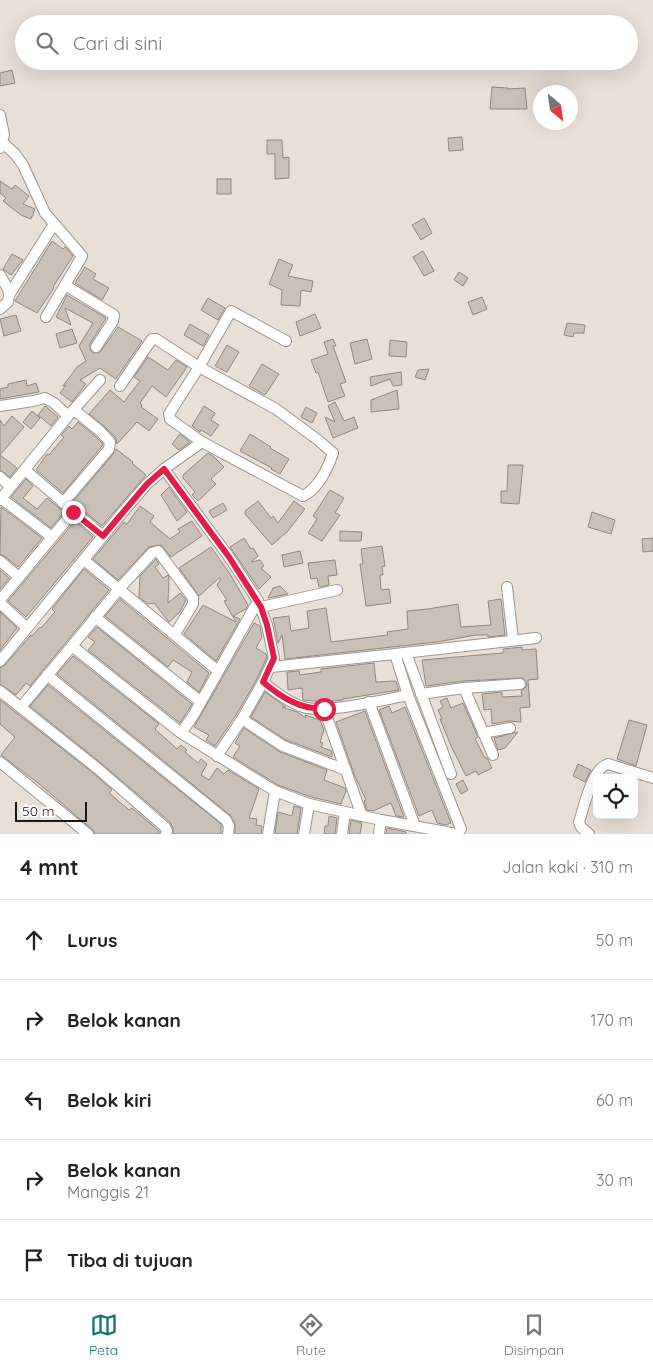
<!DOCTYPE html>
<html lang="id">
<meta charset="utf-8">
<style>
:root{--surface:#fff;--page:#f6f6f6;--text:#222;--muted:#767676;--line:#e0e0e0;--accent:#0f766e}
body{margin:0;font-family:Quicksand,sans-serif;background:var(--page);color:var(--text)}
.controls{position:absolute;right:15px;bottom:15px;display:grid;overflow:hidden;border-radius:8px;box-shadow:0 5px 20px #0002}
.controls button{width:45px;height:45px;display:grid;place-items:center;padding:0;border:0;border-bottom:1px solid var(--line);background:var(--surface);color:var(--text);font:25px sans-serif}
.compass{position:absolute;left:533px;top:85px;width:45px;height:45px;border-radius:50%;background:var(--surface);box-shadow:0 5px 20px #0002;rotate:151deg}
.scale{position:absolute;left:15px;bottom:12px;width:72px;box-sizing:border-box;padding-left:5px;border:2px solid #1c1915;border-top:0;font-size:14px;line-height:18px;white-space:nowrap;color:#1c1915;-webkit-text-stroke:4px #fff;paint-order:stroke}
.stop{position:absolute;width:15px;height:15px;margin:-11px;border:4px solid #e11d48;border-radius:50%;background:#fff}
.stop.end{background:#e11d48;border-color:#fff;box-shadow:0 1px 5px #0008}
.list{margin:0;padding:0;list-style:none}
h2{display:flex;justify-content:space-between;align-items:center;height:65px;margin:0;padding:0 20px;font-size:21px}
h2 small{font-size:16px;font-weight:400;color:var(--muted)}
.list li{display:grid;grid-template-columns:32px 1fr auto;gap:15px;align-items:center;box-sizing:border-box;height:80px;padding:0 20px;border-top:1px solid var(--line)}
.list b{display:block;font-size:19px;white-space:nowrap}
.list p{margin:0;font-size:16px;white-space:nowrap;color:var(--muted)}
.list em{font-size:16px;font-style:normal;color:var(--muted)}
.icon{flex:none;width:28px;height:28px;fill:none;stroke:currentColor;stroke-width:2;stroke-linecap:round;stroke-linejoin:round}
.map{position:relative;flex:none;width:653px;height:834px;overflow:hidden}
.search{position:absolute;background:var(--surface);box-shadow:0 5px 20px #0002;left:15px;right:15px;top:15px;height:55px;display:flex;align-items:center;gap:12px;box-sizing:border-box;padding:0 18px;border-radius:28px;color:var(--muted);font-size:19px}
.sheet{height:465px;background:var(--surface)}
nav{display:flex;justify-content:space-around;align-items:center;box-sizing:border-box;height:70px;border-top:1px solid var(--line);background:var(--surface);font-size:14px;color:var(--muted)}
nav a{display:grid;justify-items:center;gap:2px}
nav .on{color:var(--accent)}
.map>svg:first-child{display:block}
.building{fill:#c9c1b8;stroke:#928a82}
.lines{fill:none;stroke-linecap:round;stroke-linejoin:round}
.minor-casing{stroke:#9f978e;stroke-width:12}
.minor{stroke:#fff;stroke-width:10}
.route{stroke:#e11d48;stroke-width:6}
</style>
<div class="map">
<svg width="653" height="834" viewBox="0 0 653 834">
<rect width="100%" height="100%" fill="#e8dfd6"/>
<g class="building">
<polygon points="12,70 15,83 0,86 0,73"/>
<polygon points="492,87 508,88 508,89 525,88 527,109 490,109"/>
<polygon points="462,137 463,150 449,151 448,138"/>
<polygon points="267,140 282,140 283,158 289,157 289,178 275,179 275,154 267,154"/>
<rect x="217" y="179" width="14" height="15"/>
<polygon points="0,181 12,189 15,185 29,196 23,204 35,209 31,219 21,215 3,201 6,198 0,193"/>
<polygon points="424,218 432,233 421,240 412,225"/>
<polygon points="52,241 63,249 65,247 73,256 53,287 54,288 37,313 15,301"/>
<polygon points="423,251 434,271 424,276 413,257"/>
<polygon points="12,254 23,260 11,275 3,269"/>
<polygon points="279,259 293,265 288,276 313,281 311,292 301,290 300,306 281,305 282,290 269,284"/>
<polygon points="85,267 96,274 93,279 109,288 102,300 75,283"/>
<polygon points="459,272 468,278 463,286 454,280"/>
<polygon points="67,295 106,318 90,344 90,350 93,353 99,353 101,351 118,327 142,341 116,379 100,368 80,380 86,384 72,402 60,393 66,385 63,386 77,367 86,361 79,346 93,323 65,308 71,325 56,317"/>
<polygon points="482,297 487,309 473,315 468,302"/>
<polygon points="208,298 225,308 218,320 201,310"/>
<polygon points="315,314 321,328 300,336 296,322"/>
<polygon points="16,315 21,331 4,336 0,319"/>
<polygon points="567,323 585,325 584,333 574,333 573,337 564,335"/>
<polygon points="190,324 209,335 203,346 184,335"/>
<polygon points="72,329 77,343 60,348 56,334"/>
<polygon points="333,339 336,346 333,346 346,382 340,384 345,396 328,402 318,372 316,373 311,360 328,354 324,342"/>
<polygon points="367,339 372,359 355,364 350,343"/>
<polygon points="390,340 407,342 406,357 389,356"/>
<polygon points="227,345 239,352 227,372 215,366"/>
<polygon points="148,357 168,370 176,360 187,367 166,397 152,386 140,403 142,405 141,407 158,419 149,431 137,422 117,444 115,437 104,426 89,414 110,390 124,402 140,381 134,377"/>
<polygon points="262,364 279,374 265,395 249,386"/>
<polygon points="429,369 425,380 415,377 418,370"/>
<polygon points="401,372 402,385 393,386 390,379 371,386 370,377"/>
<polygon points="26,380 27,386 36,383 39,392 0,399 0,389 8,387 8,384"/>
<polygon points="397,390 399,409 371,412 371,400"/>
<polygon points="335,402 344,421 354,417 358,428 333,438 325,417 335,422 328,406"/>
<polygon points="45,406 58,417 51,426 38,415"/>
<polygon points="204,406 215,413 211,420 219,425 211,436 201,430 200,432 192,426"/>
<polygon points="306,407 317,413 312,423 301,417"/>
<polygon points="32,411 40,418 31,429 23,422"/>
<polygon points="12,416 24,427 0,455 17,468 10,477 0,470 0,420 4,426"/>
<polygon points="78,422 95,436 103,444 102,446 63,493 36,470 47,454 49,455 64,437 61,435 69,426 72,429"/>
<polygon points="180,434 190,442 179,450 172,444"/>
<polygon points="250,434 271,447 270,448 289,459 280,474 271,469 272,468 240,451"/>
<polygon points="116,449 133,462 132,463 146,475 102,526 73,502 114,453"/>
<polygon points="208,453 213,456 224,467 211,479 216,484 198,501 192,495 195,492 183,478 183,475"/>
<polygon points="508,465 523,465 519,504 501,503 501,491 507,491"/>
<polygon points="26,479 33,486 23,498 37,509 47,498 64,512 51,528 11,497"/>
<polygon points="169,487 187,512 177,521 161,495"/>
<polygon points="330,490 344,498 335,513 340,515 322,541 308,533 317,519 313,516"/>
<polygon points="258,501 271,518 273,516 278,523 294,501 305,509 287,532 272,545 245,514 245,511"/>
<polygon points="223,503 227,510 213,518 209,511"/>
<polygon points="140,506 154,516 150,522 170,539 180,532 178,529 192,521 202,536 171,557 161,545 149,547 118,580 93,559 124,522 127,524"/>
<polygon points="1,507 42,538 18,567 4,556 0,554"/>
<polygon points="592,512 615,520 611,534 588,527"/>
<polygon points="75,521 93,537 26,617 8,601"/>
<polygon points="340,531 362,532 361,541 340,541"/>
<polygon points="244,538 251,549 253,548 258,556 251,562 260,560 264,566 261,568 271,577 259,589 230,547"/>
<polygon points="653,538 653,551 643,552 642,539"/>
<polygon points="382,546 385,566 382,567 383,575 380,575 381,590 389,589 391,603 366,606 360,564 363,564 361,549"/>
<polygon points="211,547 230,574 248,605 246,609 233,616 240,619 216,661 184,634 203,605 236,622 224,601 227,600 217,585 221,579 219,578 199,596 179,568"/>
<polygon points="300,551 303,563 284,567 282,555"/>
<polygon points="156,559 159,564 155,567 163,578 168,575 169,577 168,603 180,593 186,600 180,612 169,622 154,603 148,604 139,597 140,576"/>
<polygon points="335,560 337,575 328,576 329,585 319,587 317,578 311,579 308,563"/>
<polygon points="84,569 109,590 30,686 26,683 16,695 0,684 0,668 5,665 31,635 32,636 40,627 41,628 55,612 52,609"/>
<polygon points="0,570 9,578 0,589"/>
<polygon points="280,586 288,594 268,598 273,588"/>
<polygon points="120,599 209,673 199,692 187,682 192,672 173,660 168,667 105,616"/>
<polygon points="501,599 505,635 488,637 488,635 476,635 437,642 285,659 282,635 278,643 273,618 289,616 291,631 309,628 307,611 326,608 331,642 388,635 387,632 408,629 407,611 428,609 458,604 461,627 491,625 488,601"/>
<polygon points="0,612 17,628 0,650"/>
<polygon points="254,623 260,626 262,637 256,648 266,654 267,657 257,679 236,715 215,746 206,740 209,735 194,727"/>
<polygon points="97,627 192,704 180,723 88,650 95,642 88,637"/>
<polygon points="522,647 522,650 536,649 538,679 528,680 530,707 520,708 521,722 509,721 492,724 491,709 484,710 482,694 502,692 502,697 522,696 521,691 526,687 527,684 523,678 464,681 426,686 422,660 503,653 503,649"/>
<polygon points="73,656 159,724 155,729 177,749 181,745 187,750 185,752 198,763 201,759 207,764 201,775 209,780 217,768 224,774 228,770 259,789 249,818 257,819 256,825 262,826 261,834 235,834 235,823 230,815 57,674"/>
<polygon points="374,663 376,682 396,681 399,690 343,699 343,700 324,702 303,700 302,688 288,690 287,672 299,671 300,675 321,672 321,669"/>
<polygon points="48,685 221,824 221,834 173,834 173,828 170,822 101,763 30,706"/>
<polygon points="265,692 286,707 282,707 297,712 306,718 305,715 320,720 324,730 320,742 323,743 321,747 332,751 332,757 286,740 251,717"/>
<polygon points="447,698 451,708 463,703 478,737 475,739 485,758 487,758 492,768 478,775 476,771 466,776 452,748 440,719 442,719 438,710 443,707 440,701"/>
<polygon points="0,700 93,773 112,790 109,793 129,810 132,808 159,831 159,834 95,834 92,829 38,783 1,755 15,737 0,724"/>
<polygon points="389,706 392,713 405,707 451,823 446,825 437,823 432,810 419,816 379,710"/>
<polygon points="365,711 404,817 396,816 391,803 373,811 367,810 366,808 364,801 366,800 354,774 336,722"/>
<polygon points="629,720 647,725 636,766 617,759"/>
<polygon points="244,728 280,752 327,770 324,780 345,788 346,791 341,804 311,797 278,785 233,757 240,746 235,743"/>
<polygon points="518,732 505,748 498,750 494,738"/>
<polygon points="578,764 591,770 585,782 573,776"/>
<polygon points="463,780 468,790 461,794 456,784"/>
<polygon points="294,806 301,808 297,834 275,834 278,812 292,816"/>
<polygon points="329,816 337,818 335,834 324,834 325,826 328,826"/>
<polygon points="351,820 362,823 360,834 349,834"/>
<polygon points="387,828 406,832 406,834 386,834"/>
</g>
<g class="lines">
<defs>
<g id="minor">
<polyline points="0,115 4,135 0,148"/>
<polyline points="3,143 15,154 23,165 45,213 82,256 81,258 46,317"/>
<polyline points="0,275 8,289 9,295"/>
<polyline points="65,285 114,315 113,321 96,347"/>
<polyline points="0,309 8,302 9,295 54,224"/>
<path d="M120,386L152,339H156L199,367L276,409L318,440L333,453C328,468 318,489 303,496L202,442"/>
<polyline points="0,406 33,401 45,398 54,403 68,416"/>
<polyline points="164,469 202,442 170,419 169,414 199,367 231,311 286,341"/>
<polyline points="25,470 103,536"/>
<polyline points="0,477 10,486"/>
<polyline points="2,499 52,537"/>
<polyline points="0,500 68,416 100,380"/>
<polyline points="63,503 109,449 110,442 100,431 74,410"/>
<polyline points="84,560 218,671"/>
<polyline points="0,561 19,577"/>
<polyline points="507,587 513,640"/>
<polyline points="0,600 73,512"/>
<polyline points="0,603 27,628"/>
<polyline points="261,607 337,590"/>
<polyline points="95,617 201,702"/>
<polyline points="72,646 119,589 152,553 158,551 193,598 193,604 175,634"/>
<polyline points="406,653 451,774"/>
<polyline points="395,654 536,638"/>
<polyline points="0,661 122,513 147,484 164,469 229,557 258,601 193,716 181,733"/>
<polyline points="271,667 395,654 408,695"/>
<polyline points="47,675 226,820 229,826 228,834"/>
<polyline points="464,688 520,684"/>
<polyline points="0,691 97,768 165,827 167,831 166,834"/>
<polyline points="421,694 464,688 493,755"/>
<polyline points="369,702 415,826"/>
<path d="M21,707L72,646L181,733L275,791L309,804L381,820L457,834L461,829L408,695C383,700 325,714 303,707C288,702 275,692 263,682L274,658L267,625L258,601"/>
<polyline points="324,709 362,816"/>
<polyline points="242,719 283,746 346,770"/>
<polyline points="483,733 510,728"/>
<polyline points="217,756 242,719 263,682"/>
<polyline points="0,762 88,834"/>
<polyline points="268,834 275,791"/>
<polyline points="304,834 309,804"/>
<polyline points="342,834 345,812"/>
<polyline points="379,834 381,820"/>
<path d="M589,834L581,827L579,822C584,807 592,768 608,764L653,778"/>
</g>
</defs>
<use href="#minor" class="minor-casing"/>
<use href="#minor" class="minor"/>
</g>
<g class="lines">
<path class="route" d="M73,512L103,536L147,484L164,469L229,557L261,607L267,625L274,658L263,682C282,698 300,709 324,709"/>
</g>
</svg>
<div class="controls">
<button><svg class="icon" aria-label="locate" viewBox="0 0 24 24"><circle cx="12" cy="12" r="6"/><path d="M12 2v4M12 18v4M2 12h4M18 12h4"/></svg></button>
</div>
<svg class="compass" viewBox="-18 -18 36 36"><path d="M0-13l5 13h-10z" fill="#e53935"/><path d="M0 13l5-13h-10z" fill="#767676"/></svg>
<div class="scale">50 m</div>
<div class="stop" style="left:324px;top:709px"></div>
<div class="stop end" style="left:73px;top:512px"></div>
<div class="search"><svg class="icon" aria-label="search" viewBox="0 0 24 24"><circle cx="10" cy="10" r="6"/><path d="M15 15l6 6"/></svg>Cari di sini</div>
</div>
<section class="sheet">
<h2>4 mnt<small>Jalan kaki · 310 m</small></h2>
<ul class="list">
<li><svg class="icon" aria-label="ahead" viewBox="0 0 24 24"><path d="M12 20V5M6 11l6-6 6 6"/></svg><div><b>Lurus</b></div><em>50 m</em></li>
<li><svg class="icon" aria-label="right" viewBox="0 0 24 24"><path d="M7 20v-9h11M14 6l5 5-5 5"/></svg><div><b>Belok kanan</b></div><em>170 m</em></li>
<li><svg class="icon" aria-label="left" viewBox="0 0 24 24"><path d="M17 20v-9H6M10 6l-5 5 5 5"/></svg><div><b>Belok kiri</b></div><em>60 m</em></li>
<li><svg class="icon" aria-label="right" viewBox="0 0 24 24"><path d="M7 20v-9h11M14 6l5 5-5 5"/></svg><div><b>Belok kanan</b><p>Manggis 21</p></div><em>30 m</em></li>
<li><svg class="icon" aria-label="arrive" viewBox="0 0 24 24"><path d="M6 21V4h12l-3 4 3 4H6"/></svg><div><b>Tiba di tujuan</b></div></li>
</ul>
</section>
<nav>
<a class="on"><svg class="icon" aria-label="map" viewBox="0 0 24 24"><path d="M3 6l6-2 6 2 6-2v14l-6 2-6-2-6 2zM9 4v14M15 6v14"/></svg>Peta</a>
<a><svg class="icon" aria-label="directions" viewBox="0 0 24 24"><path d="M12 3l9 9-9 9-9-9zM9 14v-3h6M13 9l2 2-2 2"/></svg>Rute</a>
<a><svg class="icon" aria-label="saved" viewBox="0 0 24 24"><path d="M7 4h10v16l-5-4-5 4z"/></svg>Disimpan</a>
</nav>
